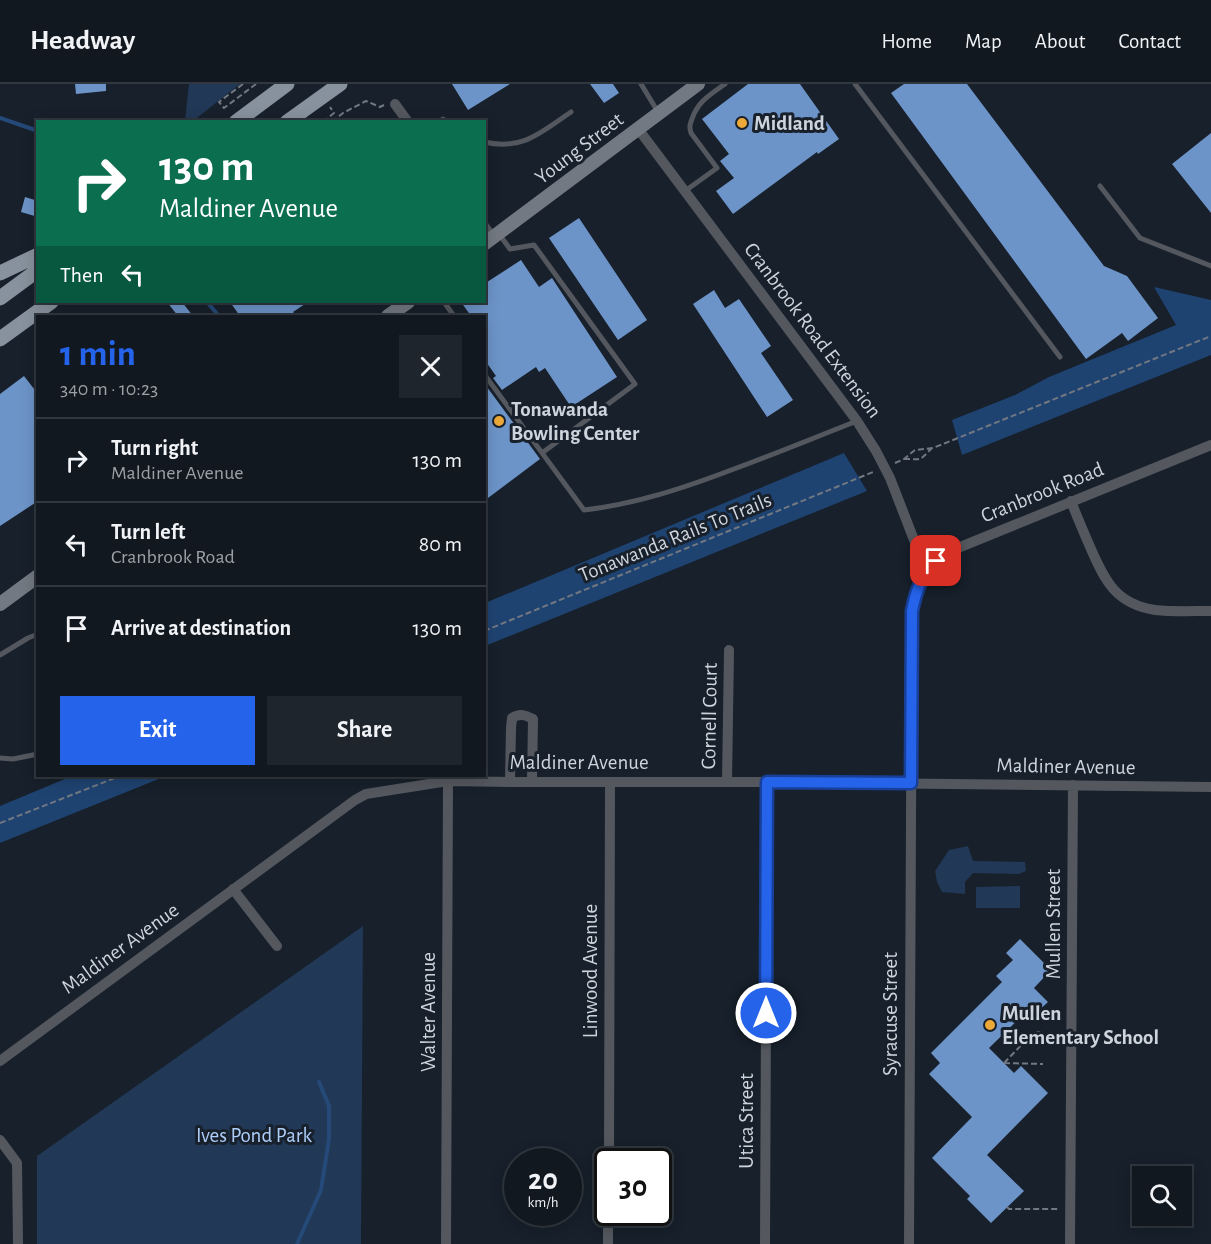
<!DOCTYPE html>
<meta charset="utf-8">
<style>
:root{--surface:#111820;--page:#1e252d;--text:#f1f3f6;--muted:#9ca0a5;--line:#30373e;--accent:#2563eb}
body{margin:0;font-family:"Alegreya Sans",sans-serif;background:var(--page);color:var(--text);height:100vh;display:flex;flex-direction:column;font-size:22px;white-space:nowrap}
*{box-sizing:border-box;margin:0}
p{font-size:20px;color:var(--muted)}
.icon{flex:none;width:33px;height:33px;fill:none;stroke:currentColor;stroke-width:2;stroke-linecap:round;stroke-linejoin:round}
.map{position:relative;flex:1;overflow:hidden}
.panel{position:absolute;left:36px;top:231px;width:450px;height:462px;display:flex;flex-direction:column;background:var(--surface);border-radius:0px;box-shadow:0 3px 15px #0003,0 0 0 2px var(--line)}
.panel>*{flex:none}
.banner{position:absolute;left:36px;top:36px;width:450px;height:183px;border-radius:0px;box-shadow:0 3px 15px #0003,0 0 0 2px var(--line);background:#0b6e4f;color:#fff;overflow:hidden}
.buttons{position:absolute;left:1132px;top:1082px;display:grid;gap:12px}
.buttons a{display:grid;place-items:center;width:60px;height:60px;border-radius:0px;background:var(--surface);box-shadow:0 3px 15px #0003,0 0 0 2px var(--line);font-size:30px}
.speed{position:absolute;left:504px;top:1064px;display:flex;gap:12px;font-size:30px;font-weight:700;text-align:center}
.speed>*{display:grid;place-content:center;width:78px;height:78px;border-radius:50%;background:var(--surface);box-shadow:0 3px 15px #0003,0 0 0 2px var(--line);line-height:1}
.speed small{font-size:15px;font-weight:400}
.speed .limit{border:3px solid #111;border-radius:9px;background:#fff;color:#111}
.pin{position:absolute;display:grid;place-items:center;width:51px;height:51px;color:#fff;margin:-26px;border-radius:12px;box-shadow:0 3px 9px #0006}
.me{position:absolute;width:66px;margin:-33px;rotate:0deg;stroke-linejoin:round;filter:drop-shadow(0 0 4px #0008)}
.turn{display:flex;align-items:center;gap:21px;height:126px;padding:0 24px;font-size:27px}
.turn .icon{width:78px;height:78px;stroke-width:2.5}
.turn b{display:block;font-size:42px;line-height:51px}
.then{display:flex;align-items:center;height:57px;padding:0 24px;background:#0003;gap:12px;font-size:22px}
.round{display:grid;place-items:center;flex:none;width:63px;height:63px;border-radius:0px;background:var(--page)}
.overview{display:flex;align-items:center;justify-content:space-between;height:102px;padding:0 24px}
h1{font-size:36px;font-weight:600;line-height:45px;color:var(--accent)}
.primary-button{display:flex;gap:12px;margin-top:auto;padding:12px 24px}
.primary-button a{flex:1;height:69px;border-radius:0px;background:var(--accent);color:#fff;font-size:24px;font-weight:600;line-height:69px;text-align:center}
.primary-button a+a{background:var(--page);color:var(--text)}
ul{padding:0;list-style:none}
li{display:flex;align-items:center;gap:18px;height:84px;padding:0 24px;border-top:2px solid var(--line)}
li div{flex:1}
li b{display:block;font-size:22px}
li em{font-style:normal}
header{display:flex;align-items:center;gap:36px;box-sizing:border-box;height:84px;padding:0 30px;background:var(--surface);border-bottom:2px solid var(--line)}
header strong{font-size:28px}
nav{display:flex;gap:33px;margin-inline-start:auto;font-size:21px}
.map>svg:first-child{display:block}
.green{fill:#213856}
.forest{fill:#1f4371}
.lines{fill:none;stroke-linecap:round;stroke-linejoin:round}
.stream{stroke:#254978;stroke-width:4}
.building{fill:#6d94c8}
.path{stroke:#717882;stroke-width:2;stroke-dasharray:6 3;stroke-linecap:butt}
.lane{stroke:#54585e;stroke-width:5}
.street{stroke:#54585e;stroke-width:10}
.secondary{stroke:#727982;stroke-width:14}
.primary{stroke:#88929e;stroke-width:15}
.route-casing{stroke:#184099;stroke-width:15}
.route{stroke:#2563eb;stroke-width:10}
.poi-dot{fill:#eca93a;stroke:#17202b;stroke-width:2}
.labels{text-anchor:middle;stroke-width:6;stroke-linejoin:round;paint-order:stroke}
.poi-label{font-size:21px;font-weight:bold;fill:#ced4dc;stroke:#17202b;text-anchor:start}
.street-label{font-size:21px;fill:#ced4dc;stroke:#17202b}
.park-label{font-size:21px;fill:#accef9;stroke:#17202b}
</style>
<header>
<strong>Headway</strong>
<nav><a>Home</a><a>Map</a><a>About</a><a>Contact</a></nav>
</header>
<div class="map">
<svg width="1211" height="1160" viewBox="0 0 1211 1160">
<rect width="100%" height="100%" fill="#17202b"/>
<path class="green" d="M189 0H240L193 37H185Z
M968 762 973 777 1025 778 1026 787 1019 790 973 789 965 798V810L942 808 937 798 935 787 949 766Z
M1020 802V824H976V803Z
M363 842 361 1160H37V1072Z"/>
<path class="forest" d="M1154 203 1211 216V271L962 371 952 336 1015 311 1049 293 1176 241Z
M844 369 867 407 485 562V519Z
M72 692H166L0 759V722Z"/>
<g class="lines">
<path class="stream" d="M0 34 38 47
M207 218 219 232
M297 1160 321 1106 329 1055V1022L319 998"/>
</g>
<path class="building" d="M75 0H106V7L76 10Z
M452 0H510L468 26Z
M590 0H613L619 9 604 19Z
M748 0H800L839 55 818 70 817 68 733 130 716 107 734 94 720 77 729 70 702 35Z
M904 0H967L1104 182 1127 192 1158 234 1128 257 1122 249 1086 275 891 9Z
M1211 49V129L1172 80Z
M25 113 38 117V133L21 128Z
M579 134 647 236 618 256 549 154Z
M521 176 539 203 552 194 617 293 571 323 545 284 539 288 536 283 502 306 493 294 496 292 484 275V232H471L461 218H484V200Z
M714 206 725 224 739 215 771 262 761 269 793 316 767 333 693 220Z
M167 218H182L193 232H178Z
M230 218H308L293 228 297 232H240Z
M24 292 38 310V417L0 442V310Z
M484 299 540 375 484 417Z
M1020 855 1051 886 1034 904 1048 918 1034 931 1029 925 989 964 1014 989 1021 982 1048 1009 987 1071 1024 1107 991 1139 967 1115 970 1112 932 1074 972 1033 929 990 940 979 931 969 1002 898 996 892 1013 876 1006 869Z"/>
<g class="lines">
<path class="path" d="M243 0 219 18 224 24 256 0
M323 38 334 29 330 23
M332 38 343 29 366 17 380 23 384 21
M904 375C923 375 918 378 932 364
M895 379 904 375 915 366 933 364 1211 252
M484 547 873 388
M0 739 120 692
M1004 979 1034 948H1044
M1004 979 1043 980
M1007 1123 1009 1125H1059"/>
<path class="lane" d="M641 0 658 28
M855 0 1060 273
M439 38 443 35 446 38
M484 58C523 67 541 48 571 28
M1100 102 1140 154 1211 182
M685 107 717 84 691 49C689 43 690 40 692 35 698 17 711 10 725 0
M499 150 510 165 534 161 635 300 542 369
M444 218 454 232
M484 290 584 426C636 420 684 404 734 385 775 370 816 353 857 337
M0 571 28 554 38 550
M0 674 13 675 38 670"/>
<path class="street" d="M395 20 408 38
M639 46 857 337 876 367 890 394 926 487
M484 142 493 154
M1071 417C1077 433 1084 449 1091 465 1105 497 1116 520 1155 526 1173 528 1193 527 1211 527
M510 698 511 644 512 634C520 629 525 631 533 635L532 698
M727 698 729 566
M233 805 277 862
M0 977 355 716 366 710 448 697 510 698H767L1211 703
M0 1056 17 1079 18 1160
M609 1077 610 698
M446 1160 448 697
M608 1160V1128
M765 1160 767 698
M909 1160 912 527C917 499 924 485 948 468L1211 361
M1070 1160 1073 701"/>
<path class="secondary" d="M484 160 698 0
M388 232 408 218
M0 520 38 492"/>
<path class="primary" d="M236 38 287 0
M287 38 340 0
M0 189 38 171
M0 214 38 186
M0 255 51 218"/>
</g>
<g class="lines">
<defs>
<path id="route" d="M766 929 767 698 911 699 912 527C916 506 921 493 936 477"/>
</defs>
<use href="#route" class="route-casing"/>
<use href="#route" class="route"/>
</g>
<g class="poi-dot">
<circle cx="742" cy="39" r="6"/>
<circle cx="499" cy="337" r="6"/>
<circle cx="990" cy="941" r="6"/>
</g>
<g class="labels">
<g class="poi-label">
<text x="754" y="46">Midland</text>
<text x="511" y="332">Tonawanda<tspan x="511" dy="24">Bowling Center</tspan></text>
<text x="1002" y="936">Mullen<tspan x="1002" dy="24">Elementary School</tspan></text>
</g>
<g class="street-label">
<text transform="translate(579 64) rotate(-37)" y="7">Young Street</text>
<text transform="translate(813 246) rotate(53)" y="7">Cranbrook Road Extension</text>
<text transform="translate(1042 408) rotate(-22)" y="7">Cranbrook Road</text>
<text transform="translate(675 453) rotate(-22)" y="7">Tonawanda Rails To Trails</text>
<text transform="translate(709 632) rotate(-89)" y="7">Cornell Court</text>
<text x="579" y="685">Maldiner Avenue</text>
<text transform="translate(1066 682) rotate(1)" y="7">Maldiner Avenue</text>
<text transform="translate(1053 840) rotate(-90)" y="7">Mullen Street</text>
<text transform="translate(120 864) rotate(-36)" y="7">Maldiner Avenue</text>
<text transform="translate(590 887) rotate(-90)" y="7">Linwood Avenue</text>
<text transform="translate(428 928) rotate(-90)" y="7">Walter Avenue</text>
<text transform="translate(890 930) rotate(-90)" y="7">Syracuse Street</text>
<text transform="translate(746 1037) rotate(-90)" y="7">Utica Street</text>
</g>
<g class="park-label">
<text x="254" y="1058">Ives Pond Park</text>
</g>
</g>
</svg>
<div class="buttons">
<a><svg class="icon" aria-label="search" viewBox="0 0 24 24"><circle cx="10" cy="10" r="6"/><path d="M15 15l6 6"/></svg></a>
</div>
<div class="speed"><div>20<small>km/h</small></div><div class="limit">30</div></div>
<div class="pin" style="left:936px;top:477px;background:#d93025"><svg class="icon" aria-label="arrive" viewBox="0 0 24 24"><path d="M6 21V4h12l-3 4 3 4H6"/></svg></div>
<svg class="me" style="left:766px;top:929px" viewBox="-20 -20 40 40"><circle r="17" fill="#2563eb" stroke="#fff" stroke-width="3"/><path d="M0-11L8 9 0 5-8 9z" fill="#fff"/></svg>
<div class="banner">
<div class="turn"><svg class="icon" aria-label="right" viewBox="0 0 24 24"><path d="M7 20v-9h11M14 6l5 5-5 5"/></svg><div><b>130 m</b>Maldiner Avenue</div></div>
<div class="then">Then<svg class="icon" aria-label="left" viewBox="0 0 24 24"><path d="M17 20v-9H6M10 6l-5 5 5 5"/></svg></div>
</div>
<section class="panel">
<div class="overview"><div><h1>1 min</h1><p>340 m · 10:23</p></div><a class="round"><svg class="icon" aria-label="close" viewBox="0 0 24 24"><path d="M6 6l12 12M18 6L6 18"/></svg></a></div>
<ul>
<li><svg class="icon" aria-label="right" viewBox="0 0 24 24"><path d="M7 20v-9h11M14 6l5 5-5 5"/></svg><div><b>Turn right</b><p>Maldiner Avenue</p></div><em>130 m</em></li>
<li><svg class="icon" aria-label="left" viewBox="0 0 24 24"><path d="M17 20v-9H6M10 6l-5 5 5 5"/></svg><div><b>Turn left</b><p>Cranbrook Road</p></div><em>80 m</em></li>
<li><svg class="icon" aria-label="arrive" viewBox="0 0 24 24"><path d="M6 21V4h12l-3 4 3 4H6"/></svg><div><b>Arrive at destination</b></div><em>130 m</em></li>
</ul>
<div class="primary-button"><a>Exit</a><a>Share</a></div>
</section>
</div>
